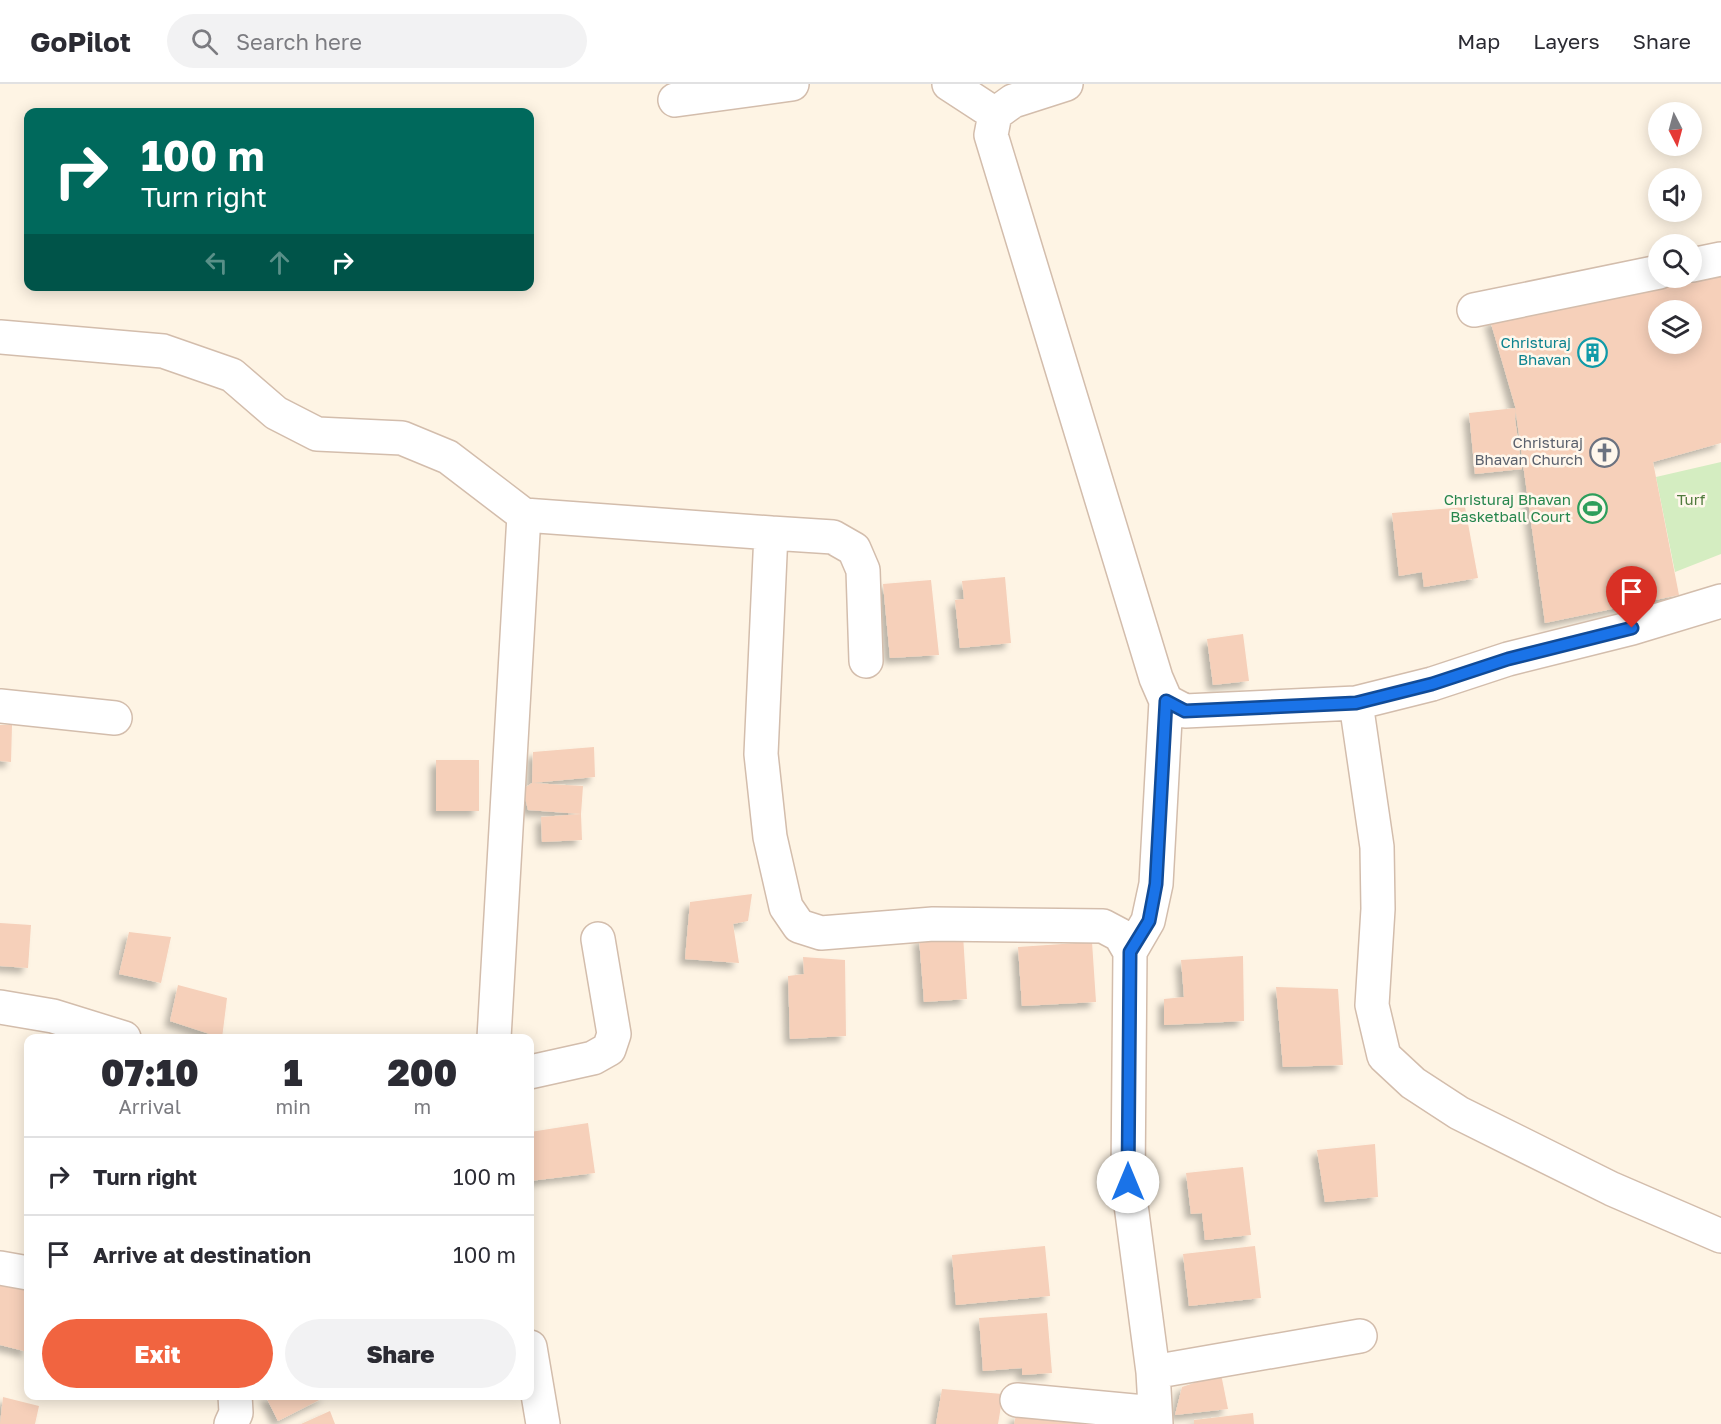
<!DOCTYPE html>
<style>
:root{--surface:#fff;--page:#f2f2f3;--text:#2b2b33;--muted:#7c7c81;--line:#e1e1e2;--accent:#f16440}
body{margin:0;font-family:"Golos Text",sans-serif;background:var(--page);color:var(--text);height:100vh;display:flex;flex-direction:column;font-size:22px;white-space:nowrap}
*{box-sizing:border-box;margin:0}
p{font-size:20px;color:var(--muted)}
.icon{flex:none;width:33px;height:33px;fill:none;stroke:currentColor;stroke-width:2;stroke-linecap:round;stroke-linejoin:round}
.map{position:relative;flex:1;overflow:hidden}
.side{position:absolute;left:24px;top:950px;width:510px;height:366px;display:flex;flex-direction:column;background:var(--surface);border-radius:12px;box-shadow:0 3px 15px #0003}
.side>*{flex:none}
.hud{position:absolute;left:24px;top:24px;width:510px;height:183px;border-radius:12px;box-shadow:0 3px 15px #0003;background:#00695c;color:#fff;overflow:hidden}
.needle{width:39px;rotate:174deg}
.buttons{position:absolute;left:1648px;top:18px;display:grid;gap:12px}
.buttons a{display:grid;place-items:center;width:54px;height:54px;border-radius:50%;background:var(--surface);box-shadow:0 3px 15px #0003;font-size:30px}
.pin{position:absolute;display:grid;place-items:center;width:51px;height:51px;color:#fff;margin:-62px -26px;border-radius:50% 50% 50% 0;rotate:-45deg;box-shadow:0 0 6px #0007}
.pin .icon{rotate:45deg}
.me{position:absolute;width:66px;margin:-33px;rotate:0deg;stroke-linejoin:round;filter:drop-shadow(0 0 4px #0008)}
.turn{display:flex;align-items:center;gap:21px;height:126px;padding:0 18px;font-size:27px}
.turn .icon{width:78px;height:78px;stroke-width:2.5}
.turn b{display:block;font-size:42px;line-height:51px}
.lanes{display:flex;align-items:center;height:57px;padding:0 18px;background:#0003;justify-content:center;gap:30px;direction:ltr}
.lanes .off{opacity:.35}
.eta{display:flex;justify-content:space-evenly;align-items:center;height:102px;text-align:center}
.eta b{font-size:36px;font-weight:800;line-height:42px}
.action{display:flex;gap:12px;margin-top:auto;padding:12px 18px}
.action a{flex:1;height:69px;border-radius:36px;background:var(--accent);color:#fff;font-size:24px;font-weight:800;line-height:69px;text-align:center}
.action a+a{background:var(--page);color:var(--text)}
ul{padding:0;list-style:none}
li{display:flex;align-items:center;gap:18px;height:78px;padding:0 18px;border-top:2px solid var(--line)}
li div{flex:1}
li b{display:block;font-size:22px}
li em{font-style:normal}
header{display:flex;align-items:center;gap:36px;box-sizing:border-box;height:84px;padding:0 30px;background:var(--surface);border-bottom:2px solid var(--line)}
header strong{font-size:28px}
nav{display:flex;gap:33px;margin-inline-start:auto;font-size:21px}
.search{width:420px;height:54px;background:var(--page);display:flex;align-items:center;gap:15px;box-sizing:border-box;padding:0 21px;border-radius:33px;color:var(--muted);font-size:22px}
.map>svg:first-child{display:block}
.green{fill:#d4edc1}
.building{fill:#f6d0ba;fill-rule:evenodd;filter:url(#shadow)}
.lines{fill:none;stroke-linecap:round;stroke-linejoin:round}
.minor-casing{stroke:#d3bdac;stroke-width:36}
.minor{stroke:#fff;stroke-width:33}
.route-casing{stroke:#114b97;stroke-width:15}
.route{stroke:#1a73e8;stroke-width:10}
.labels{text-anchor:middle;stroke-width:5;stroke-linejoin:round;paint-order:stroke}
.culture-label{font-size:15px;fill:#0d838f;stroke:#fff7ec;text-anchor:end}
.worship-label{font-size:15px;fill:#5b616d;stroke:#fff7ec;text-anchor:end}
.leisure-label{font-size:15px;fill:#27864d;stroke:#fff7ec;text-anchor:end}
.park-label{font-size:15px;fill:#4f7a3c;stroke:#fff7ec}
</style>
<header>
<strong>GoPilot</strong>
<div class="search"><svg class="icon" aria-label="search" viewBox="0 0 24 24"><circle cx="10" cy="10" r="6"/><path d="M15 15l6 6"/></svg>Search here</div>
<nav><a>Map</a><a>Layers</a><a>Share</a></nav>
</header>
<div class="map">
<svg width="1721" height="1340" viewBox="0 0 1721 1340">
<defs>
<filter id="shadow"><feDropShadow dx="-5.5" dy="5.5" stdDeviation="3" flood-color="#0004"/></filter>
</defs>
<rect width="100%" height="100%" fill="#fef4e4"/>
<path class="green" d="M1721 378V470L1675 488 1656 393Z"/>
<path class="building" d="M1721 191V359L1653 378 1679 511 1545 539 1515 322 1490 236ZM1659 226H1692V260H1659Z
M1516 324 1515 335 1522 385 1475 390 1469 329Z
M1465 423 1478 494 1424 503 1422 488 1399 492 1392 429Z
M1005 493 1011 559 960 564 955 516 964 515 962 497Z
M931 496 939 571 890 574 883 500Z
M1243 550 1249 597 1213 601 1207 555Z
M0 641H12L11 678 0 677Z
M594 663 595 693 532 699 583 702 581 730 582 756 542 758 541 733 581 730 528 726 523 705 532 699 533 668Z
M436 676H479V727H436Z
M752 810 748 837 733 840 739 879 685 875 690 818Z
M0 839 31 841 28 884 0 882Z
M129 848 171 853 161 899 119 890Z
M963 851 967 915 924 918 919 854Z
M1092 858 1096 918 1022 922 1018 863Z
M1243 872 1244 937 1164 941V915L1184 913 1181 876Z
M803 873 845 876 846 952 790 955 788 892 804 890Z
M178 901 227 914 222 954 170 937Z
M1276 903 1338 905 1343 981 1283 983Z
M588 1039 595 1089 530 1097V1048Z
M1375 1060 1378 1113 1325 1118 1317 1066Z
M1243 1083 1251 1151 1205 1156 1202 1129 1191 1130 1186 1089Z
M1045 1162 1050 1212 956 1221 952 1171Z
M1255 1162 1261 1214 1189 1222 1183 1170Z
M0 1197 28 1204V1268L0 1261Z
M1047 1229 1052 1289 1022 1291V1284L983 1287 979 1234Z
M1221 1290 1228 1325 1175 1331 1182 1303Z
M942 1305 1003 1310 998 1340H936Z
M265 1311H329L278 1337Z
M3 1313 39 1322 35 1340H0Z
M330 1327 335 1340H301Z
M1253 1329 1254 1340H1194V1336Z
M1016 1331 1085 1335 1084 1340H1014Z"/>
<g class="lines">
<defs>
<path id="minor" d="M949 0 995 30
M1066 0 1013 17 995 30 991 51 1156 594 1166 617 1185 627 1356 619
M675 16 792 0
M1692 181 1721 175
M1474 226 1659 188
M0 253 163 267 232 291 276 329 317 350 402 354 448 373 524 431 771 449 761 670 770 753 786 823 799 842 821 849 933 840 1103 842 1120 851 1130 868 1128 1098 1153 1288 1156 1340
M771 449 833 453 854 465 863 486 866 577
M1721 517 1632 544 1508 575 1432 600 1356 619 1377 763 1378 825 1372 921 1384 972 1413 999 1459 1029 1612 1105 1721 1152
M0 622 115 634
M1130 868 1148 837 1156 800 1166 617
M0 923 53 932 124 954
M494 954 524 431
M530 988 593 974 609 965 614 950 598 855
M0 1184 28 1189
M530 1263 543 1340
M1153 1288 1360 1252
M1017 1316 1155 1329
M231 1340 236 1329 235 1311"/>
</defs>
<use href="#minor" class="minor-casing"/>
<use href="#minor" class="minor"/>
</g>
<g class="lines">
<defs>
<path id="route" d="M1128 1098 1130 868 1149 837 1156 800 1166 617 1185 627 1356 619 1432 600 1508 575 1632 544"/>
</defs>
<use href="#route" class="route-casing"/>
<use href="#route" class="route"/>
</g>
<defs>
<symbol id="building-ring" viewBox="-11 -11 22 22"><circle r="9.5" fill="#fff7ec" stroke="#0f9aa8" stroke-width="1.5"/><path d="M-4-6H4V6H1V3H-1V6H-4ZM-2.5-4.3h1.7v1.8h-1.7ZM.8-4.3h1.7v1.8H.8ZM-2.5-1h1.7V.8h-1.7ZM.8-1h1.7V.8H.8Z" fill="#0f9aa8"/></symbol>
<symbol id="church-ring" viewBox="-11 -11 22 22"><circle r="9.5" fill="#fff7ec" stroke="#6b7280" stroke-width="1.5"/><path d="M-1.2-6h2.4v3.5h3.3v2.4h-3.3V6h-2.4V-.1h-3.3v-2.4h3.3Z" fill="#6b7280"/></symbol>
<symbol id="stadium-ring" viewBox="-11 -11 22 22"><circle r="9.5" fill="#fff7ec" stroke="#2e9e5b" stroke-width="1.5"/><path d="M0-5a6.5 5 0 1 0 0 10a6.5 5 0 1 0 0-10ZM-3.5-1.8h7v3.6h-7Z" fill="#2e9e5b"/></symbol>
</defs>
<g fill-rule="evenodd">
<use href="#building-ring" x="1576" y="252" width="33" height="33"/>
<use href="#church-ring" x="1588" y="352" width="33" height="33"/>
<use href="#stadium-ring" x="1576" y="408" width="33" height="33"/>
</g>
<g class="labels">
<g class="culture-label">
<text x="1571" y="264">Christuraj<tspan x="1571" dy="17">Bhavan</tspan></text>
</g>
<g class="worship-label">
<text x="1583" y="364">Christuraj<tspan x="1583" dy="17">Bhavan Church</tspan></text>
</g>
<g class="leisure-label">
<text x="1571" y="421">Christuraj Bhavan<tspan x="1571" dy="17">Basketball Court</tspan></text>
</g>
<g class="park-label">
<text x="1691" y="421">Turf</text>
</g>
</g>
</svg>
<div class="buttons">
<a><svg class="needle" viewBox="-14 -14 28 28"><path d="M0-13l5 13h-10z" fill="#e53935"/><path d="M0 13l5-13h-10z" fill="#7c7c81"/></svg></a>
<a><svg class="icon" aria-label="sound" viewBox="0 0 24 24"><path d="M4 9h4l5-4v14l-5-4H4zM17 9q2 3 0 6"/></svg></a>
<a><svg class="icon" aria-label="search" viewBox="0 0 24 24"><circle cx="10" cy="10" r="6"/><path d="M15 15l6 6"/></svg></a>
<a><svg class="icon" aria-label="layers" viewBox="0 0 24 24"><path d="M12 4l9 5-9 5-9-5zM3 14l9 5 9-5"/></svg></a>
</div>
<div class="pin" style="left:1632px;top:544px;background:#d93025"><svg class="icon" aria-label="arrive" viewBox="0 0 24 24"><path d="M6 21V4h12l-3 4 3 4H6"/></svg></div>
<svg class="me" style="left:1128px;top:1098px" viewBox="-20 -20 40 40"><circle r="19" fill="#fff"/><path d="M0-13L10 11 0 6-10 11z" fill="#1a73e8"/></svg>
<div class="hud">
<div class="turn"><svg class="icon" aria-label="right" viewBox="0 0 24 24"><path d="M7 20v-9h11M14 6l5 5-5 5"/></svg><div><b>100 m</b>Turn right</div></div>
<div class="lanes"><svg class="icon off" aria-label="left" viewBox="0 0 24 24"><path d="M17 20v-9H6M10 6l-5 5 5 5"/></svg><svg class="icon off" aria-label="ahead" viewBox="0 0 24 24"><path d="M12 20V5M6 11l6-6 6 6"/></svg><svg class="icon" aria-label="right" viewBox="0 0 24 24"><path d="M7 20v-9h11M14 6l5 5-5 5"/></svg></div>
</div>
<section class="side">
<div class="eta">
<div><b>07:10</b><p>Arrival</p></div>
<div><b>1</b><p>min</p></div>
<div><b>200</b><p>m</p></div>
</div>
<ul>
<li><svg class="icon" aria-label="right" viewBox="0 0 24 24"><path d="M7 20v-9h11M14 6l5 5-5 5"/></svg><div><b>Turn right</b></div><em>100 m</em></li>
<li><svg class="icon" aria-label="arrive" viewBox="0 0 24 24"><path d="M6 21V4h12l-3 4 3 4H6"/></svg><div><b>Arrive at destination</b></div><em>100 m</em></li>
</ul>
<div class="action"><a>Exit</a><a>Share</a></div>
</section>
</div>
